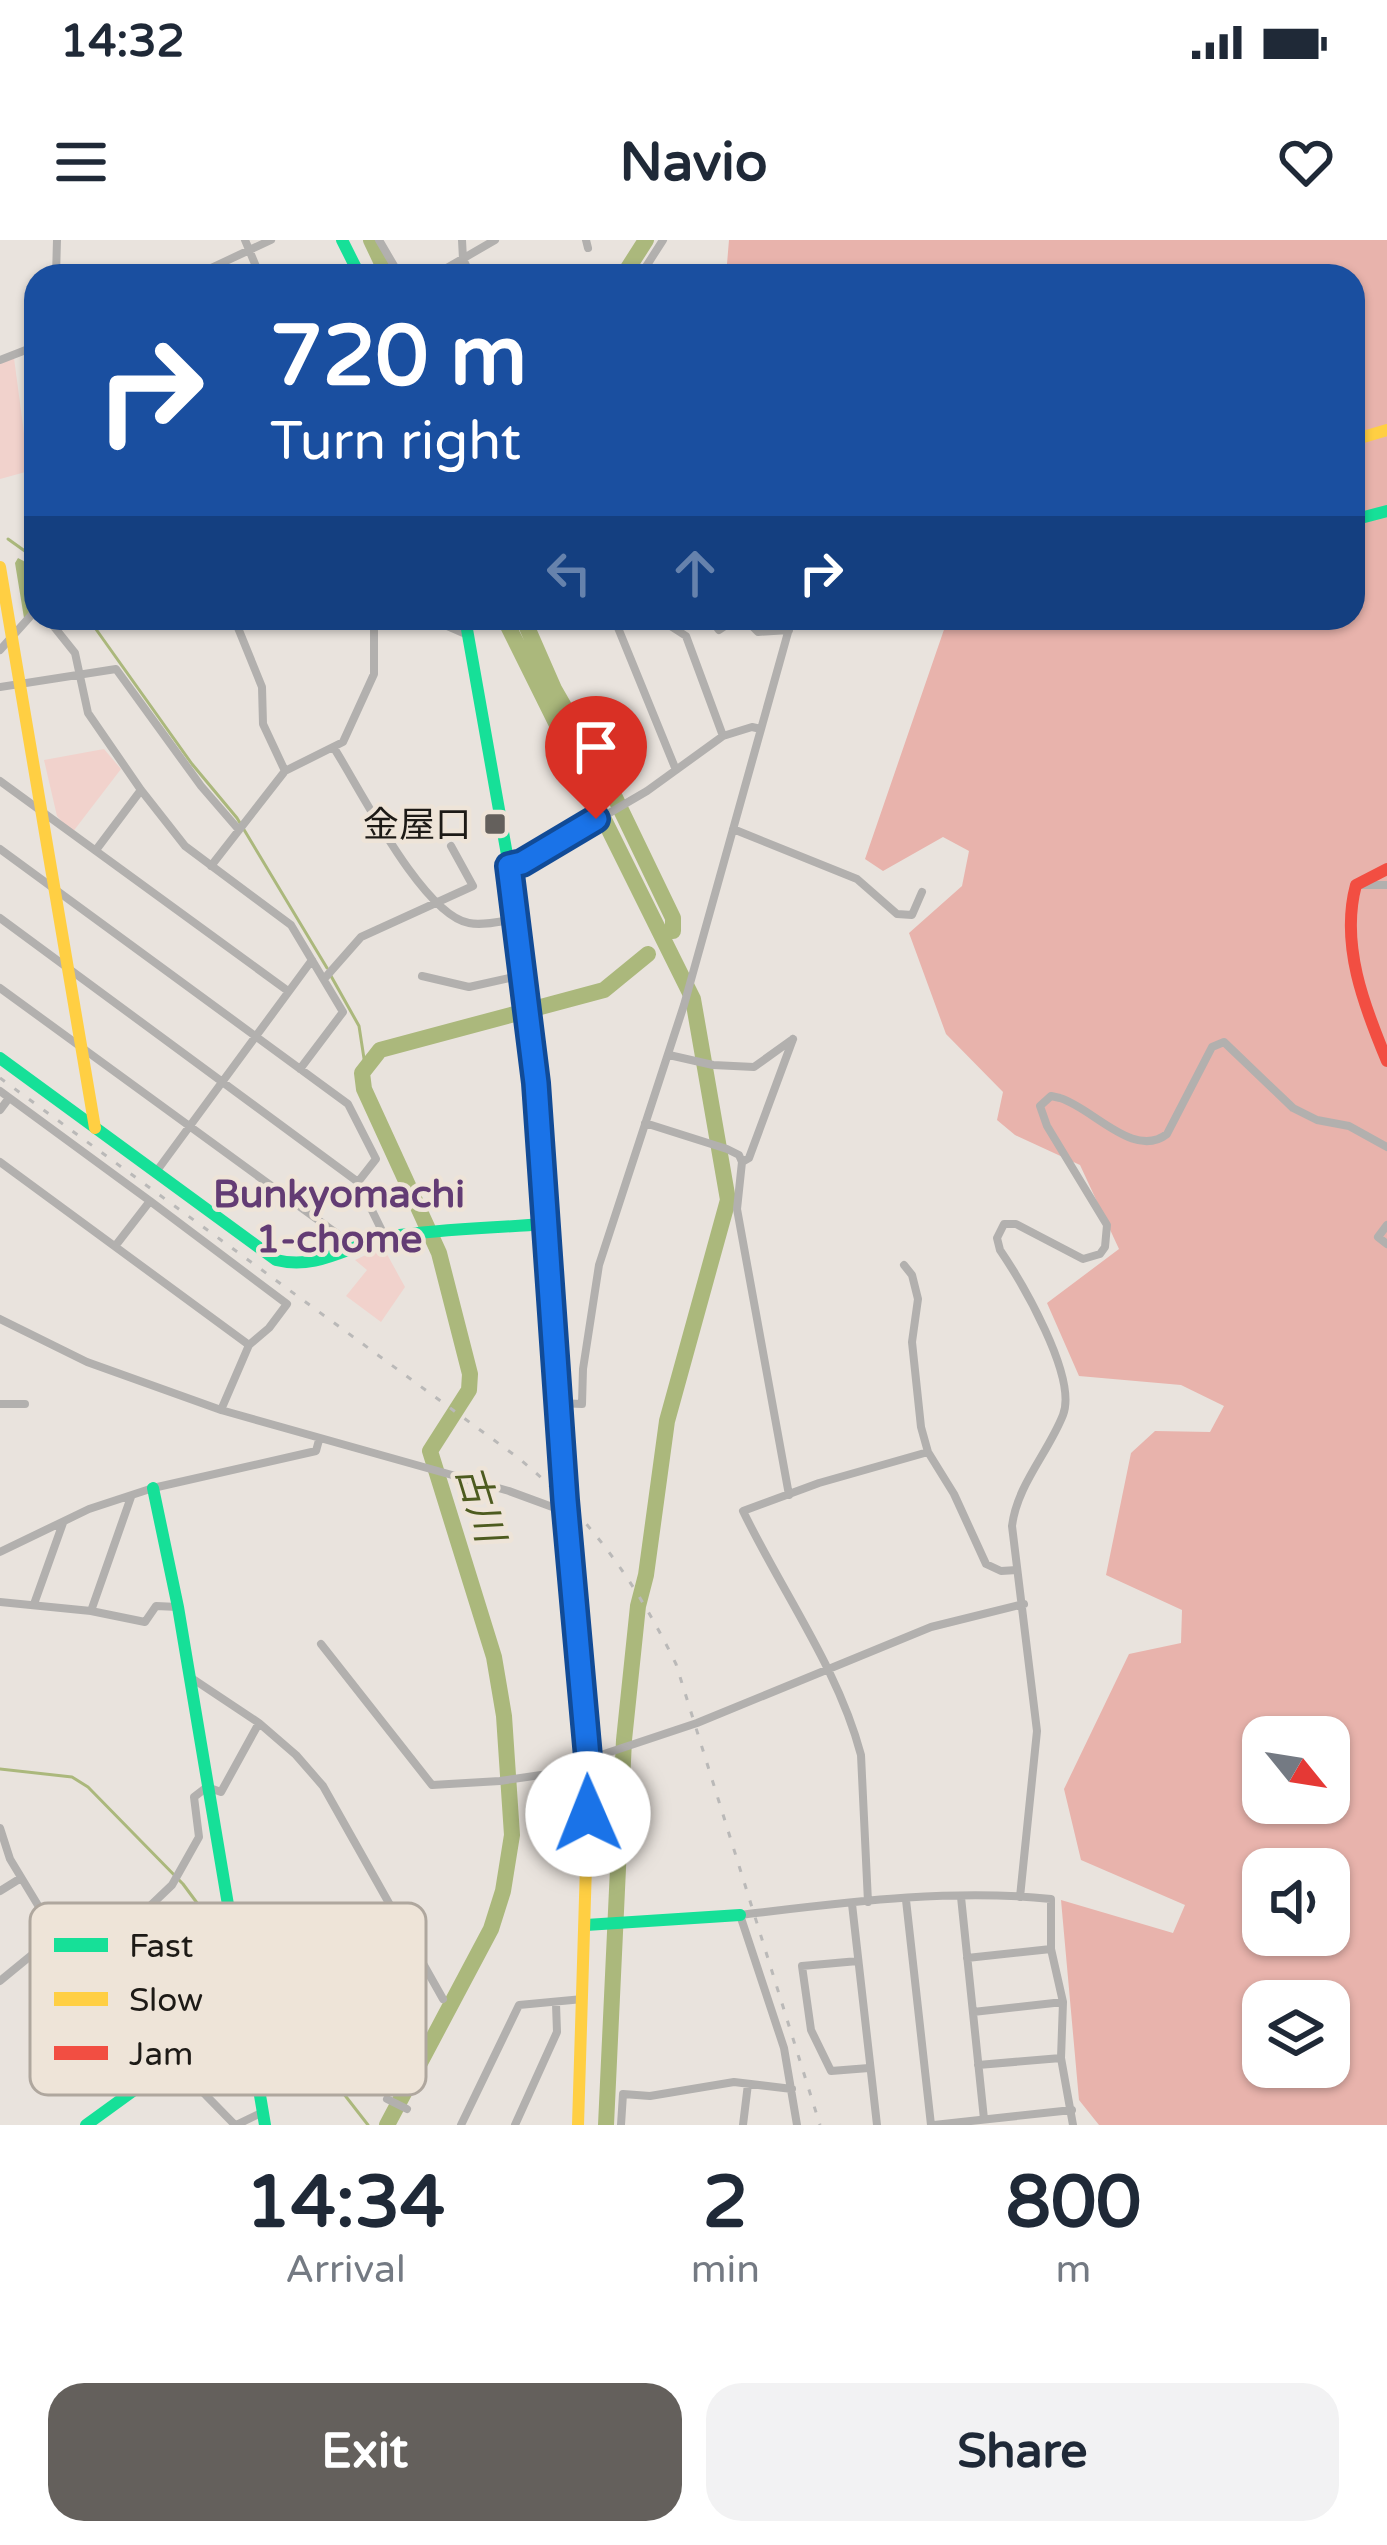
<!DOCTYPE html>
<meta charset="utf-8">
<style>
:root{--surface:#fff;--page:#f2f2f3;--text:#1f2937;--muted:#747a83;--accent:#64605c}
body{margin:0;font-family:"Varela Round","Noto Sans JP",sans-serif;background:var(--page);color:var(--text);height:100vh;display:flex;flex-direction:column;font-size:45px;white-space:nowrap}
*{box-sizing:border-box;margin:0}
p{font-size:39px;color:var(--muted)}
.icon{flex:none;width:66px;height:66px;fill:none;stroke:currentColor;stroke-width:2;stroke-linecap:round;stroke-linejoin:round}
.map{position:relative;height:1885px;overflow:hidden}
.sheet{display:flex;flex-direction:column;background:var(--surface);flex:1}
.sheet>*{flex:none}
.top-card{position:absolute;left:24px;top:24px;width:1341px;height:366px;border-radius:36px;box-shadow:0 3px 9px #0004;background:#1a4fa0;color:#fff;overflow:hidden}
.needle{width:78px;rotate:120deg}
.tools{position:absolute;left:1242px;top:1476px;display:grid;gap:24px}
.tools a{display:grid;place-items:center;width:108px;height:108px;border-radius:24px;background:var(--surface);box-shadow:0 3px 9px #0004;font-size:60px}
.pin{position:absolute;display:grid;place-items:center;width:102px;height:102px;color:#fff;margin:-123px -51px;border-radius:50% 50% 50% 0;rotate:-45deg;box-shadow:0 0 12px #0007}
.pin .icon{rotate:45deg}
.me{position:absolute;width:132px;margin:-66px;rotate:359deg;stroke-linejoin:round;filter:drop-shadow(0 0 9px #0008)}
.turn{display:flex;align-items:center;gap:42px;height:252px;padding:0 48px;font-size:54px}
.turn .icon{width:156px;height:156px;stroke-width:2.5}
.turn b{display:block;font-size:84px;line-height:102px}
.lanes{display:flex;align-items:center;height:114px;padding:0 48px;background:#0003;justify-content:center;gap:60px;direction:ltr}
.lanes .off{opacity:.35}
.eta{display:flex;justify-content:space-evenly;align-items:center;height:204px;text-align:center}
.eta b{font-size:72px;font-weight:800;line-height:84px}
.button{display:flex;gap:24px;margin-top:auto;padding:24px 48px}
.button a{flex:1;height:138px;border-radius:36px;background:var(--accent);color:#fff;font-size:48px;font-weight:800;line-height:138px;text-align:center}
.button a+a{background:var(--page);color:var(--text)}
.status{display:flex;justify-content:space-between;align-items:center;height:84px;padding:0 60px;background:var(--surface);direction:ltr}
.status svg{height:33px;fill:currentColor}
header{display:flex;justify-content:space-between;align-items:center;height:156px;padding:0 48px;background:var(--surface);font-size:54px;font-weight:800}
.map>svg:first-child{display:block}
.green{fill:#f1d2cc}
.forest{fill:#e8b3ac;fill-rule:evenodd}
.water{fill:#abb87c}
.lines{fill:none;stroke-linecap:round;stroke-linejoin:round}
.stream{stroke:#abb87c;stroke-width:3}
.river{stroke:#abb87c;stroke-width:16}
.street{stroke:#b2b0ae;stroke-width:8}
.fast{stroke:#16e098;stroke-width:12}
.slow{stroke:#ffcf43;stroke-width:12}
.jam{stroke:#f24e42;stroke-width:12}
.rail{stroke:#bab9b8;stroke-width:3;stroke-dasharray:6 12;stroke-linecap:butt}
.route-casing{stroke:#114b97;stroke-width:30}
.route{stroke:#1a73e8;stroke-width:21}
.poi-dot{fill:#64605c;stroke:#eee4d8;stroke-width:4.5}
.labels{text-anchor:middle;stroke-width:9;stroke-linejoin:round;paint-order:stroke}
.poi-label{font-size:36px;fill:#1d1a16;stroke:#eee4d8;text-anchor:end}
.neighbourhood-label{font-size:39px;font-weight:bold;fill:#633c74;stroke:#eee4d8}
.water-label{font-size:39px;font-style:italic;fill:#4d5b1f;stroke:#eee4d8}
.key{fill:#eee4d8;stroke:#afa79e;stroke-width:3}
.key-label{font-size:33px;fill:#1d1a16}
</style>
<div class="status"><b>14:32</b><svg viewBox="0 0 49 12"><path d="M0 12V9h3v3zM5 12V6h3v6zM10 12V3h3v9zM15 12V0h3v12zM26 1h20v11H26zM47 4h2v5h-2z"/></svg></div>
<header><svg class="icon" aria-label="menu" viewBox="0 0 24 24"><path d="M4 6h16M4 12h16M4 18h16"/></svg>Navio<svg class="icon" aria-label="heart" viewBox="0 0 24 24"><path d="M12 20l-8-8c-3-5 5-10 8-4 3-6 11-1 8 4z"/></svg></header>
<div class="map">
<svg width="1387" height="1885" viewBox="0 0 1387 1885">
<rect width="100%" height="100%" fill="#e9e3dd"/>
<path class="green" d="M14 118 29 231 0 239V124Z
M104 509 121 529 72 593 57 576 44 520Z
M383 1007 405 1047 381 1082 346 1056 367 1030 355 1020Z"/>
<path class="forest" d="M729 0H1387V1885H1099L1079 1860 1061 1660 1173 1693 1185 1665 1081 1620 1064 1549 1129 1414 1181 1403 1182 1370 1106 1335 1131 1213 1155 1191 1210 1192 1224 1166 1181 1145 1079 1136 1047 1063 1119 1009 1080 925 1015 895 997 880 1003 852 946 794 909 693 962 646 969 611 943 597 883 631 865 619 948 378H1353V36H726ZM1263 1497H1329V1563H1263ZM1263 1629H1329V1695H1263ZM1263 1761H1329V1827H1263Z"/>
<path class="water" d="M18 318 31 325 36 322V365L24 378 15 323Z"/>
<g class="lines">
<path class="stream" d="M8 299 36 319
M88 378 192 524 237 578 327 728
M331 736 359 786 365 825
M0 1529 72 1537 88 1547 183 1644 229 1706
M242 1723 368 1885"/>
<path class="river" d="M371 0 388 36
M623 36 646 0
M504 378 693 759 728 960 667 1181 646 1335 638 1366 624 1500 606 1885
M523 378 554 449 608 543 673 678V691
M387 1885 491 1689 503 1651 512 1595 504 1476 494 1417 430 1211 469 1150 470 1134 439 1013 364 849 362 833 380 810 604 750 648 714"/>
<path class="street" d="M245 0 260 36
M379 0 400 36
M462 0 463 19 471 36
M586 0 588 8
M587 32 588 36
M56 36 57 0
M194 36 271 0
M433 36 495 0
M640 36 663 0
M0 120 36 106
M47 378 75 413 88 473 141 550 185 606 291 685 343 772 300 829
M234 378 262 447 263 484 285 531
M429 378 468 395
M614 378 676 530
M658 378 686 396 723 496
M710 378 719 390 737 378
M744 378 758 392 789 390
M0 410 36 370
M0 447 116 429 201 546 239 590
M334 508C360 549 423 675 469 683 483 686 502 681 516 679
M0 541 288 751
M733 589 857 639 897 674 912 675 922 652
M0 609 348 864 376 919 358 942
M96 610 141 550
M211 626 285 531 343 502 374 434V378
M509 626 522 624 647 551 723 496 752 487 761 489
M1363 645H1387
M0 678 358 942 386 999
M422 736 469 747 523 735
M324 739 361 697 473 646 451 606
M0 748 336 993 350 1008
M669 815 713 825 754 827 793 799
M0 851 150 961
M0 870 9 858
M645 883 727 909 739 915 742 922
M0 922 249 1105
M156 932 312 720
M1387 985 1378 997 1387 1004
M116 1005 150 961 287 1064 269 1088 249 1105 221 1170
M904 1025 912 1035 918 1059 912 1102 921 1187 928 1212 954 1254 986 1324 1001 1331 1017 1330
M0 1079 87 1122 221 1170 509 1251 566 1272
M558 1163 582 1164 583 1129 599 1025 684 765 792 378
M0 1164H25
M789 1255 737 969 742 922 749 918 793 799
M0 1312 89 1269 153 1248 316 1211 319 1200
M0 1362 91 1371 145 1382 156 1366 178 1367
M34 1364 63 1283
M91 1371 131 1257
M321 1404 432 1545 500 1541 589 1528
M190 1437 259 1483 296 1515 323 1546 443 1759
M589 1519 697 1483 931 1387 1024 1364
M0 1588 10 1619 56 1695 104 1761 146 1794 235 1885
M0 1651 21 1638
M961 1657 984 1879
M1020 1657 1037 1491 1012 1286C1017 1245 1048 1213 1063 1175 1078 1137 1021 1041 1000 1010L997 998 1004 984H1016L1083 1019 1100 1014 1105 1007 1107 985 1047 886 1040 866 1051 856 1060 858C1093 868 1134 920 1167 894L1212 807 1224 802 1293 868 1317 880 1349 886 1387 907
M906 1660 931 1885
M868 1662 861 1515C838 1428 782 1352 743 1271L819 1243 928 1212
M852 1664 877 1885
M967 1718 1051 1709
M858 1721 802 1726 811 1790 831 1831 869 1828
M87 1736 128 1707 126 1689 172 1645 199 1597 194 1557 207 1547 221 1552 259 1483
M0 1741 56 1695
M973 1772 1063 1762
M978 1825 1061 1818
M387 1859 407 1869
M236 1885 263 1872
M461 1885 519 1765 583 1759
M515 1885 557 1792 556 1764
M621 1885 623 1854 650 1856 734 1842 792 1849
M743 1885 748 1844
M797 1885 784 1808 740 1675C841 1663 950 1648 1051 1659V1709L1063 1762 1061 1818 1073 1885
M934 1885 1072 1870"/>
<path class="fast" d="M342 0 360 36
M1353 280 1387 271
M465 378 509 626 536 843 548 1010
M0 818 276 1020C320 1031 351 1003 393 996 443 989 494 988 544 984
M153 1248 178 1367 265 1885
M586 1685 740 1675
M86 1885 173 1822"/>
<path class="slow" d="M1353 200 1387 190
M0 327 95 888
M548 1010 589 1528 578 1885"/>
<path class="jam" d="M1387 629 1356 645C1340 704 1364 766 1387 821"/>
<path class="rail" d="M0 838 517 1217C588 1274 636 1342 676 1424L820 1885"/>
</g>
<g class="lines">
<defs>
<path id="route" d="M588 1574 589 1528 565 1260 536 843 509 626 522 623 596 579"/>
</defs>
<use href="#route" class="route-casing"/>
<use href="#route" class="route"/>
</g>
<rect class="poi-dot" x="483" y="572" width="24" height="24" rx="6"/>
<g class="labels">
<g class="poi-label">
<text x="471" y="597">金屋口</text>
</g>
<g class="neighbourhood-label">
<text x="339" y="967">Bunkyomachi<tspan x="339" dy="45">1-chome</tspan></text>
</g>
<g class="water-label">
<text transform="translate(481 1263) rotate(73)" y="14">古川</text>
</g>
</g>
<rect x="30" y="1663" width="396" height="192" rx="18" class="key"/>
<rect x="54" y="1698" width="54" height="14" fill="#16e098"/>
<rect x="54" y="1752" width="54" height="14" fill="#ffcf43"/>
<rect x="54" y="1806" width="54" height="14" fill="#f24e42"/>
<g class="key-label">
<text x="129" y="1717">Fast</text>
<text x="129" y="1771">Slow</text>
<text x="129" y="1825">Jam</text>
</g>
</svg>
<div class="tools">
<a><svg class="needle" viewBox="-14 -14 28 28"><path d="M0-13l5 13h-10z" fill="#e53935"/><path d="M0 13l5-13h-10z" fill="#747a83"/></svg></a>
<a><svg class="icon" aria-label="sound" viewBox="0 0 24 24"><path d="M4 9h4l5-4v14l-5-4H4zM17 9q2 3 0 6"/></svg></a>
<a><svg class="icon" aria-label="layers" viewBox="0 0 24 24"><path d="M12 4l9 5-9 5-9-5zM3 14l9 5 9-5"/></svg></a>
</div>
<div class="pin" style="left:596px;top:579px;background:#d93025"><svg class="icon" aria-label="arrive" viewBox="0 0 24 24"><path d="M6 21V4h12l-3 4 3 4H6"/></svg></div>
<svg class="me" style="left:588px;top:1574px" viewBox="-20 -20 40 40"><circle r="19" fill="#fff"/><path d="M0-13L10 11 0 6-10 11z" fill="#1a73e8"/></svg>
<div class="top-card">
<div class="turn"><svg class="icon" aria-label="right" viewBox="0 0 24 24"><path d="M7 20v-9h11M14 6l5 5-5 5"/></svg><div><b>720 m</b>Turn right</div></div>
<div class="lanes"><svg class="icon off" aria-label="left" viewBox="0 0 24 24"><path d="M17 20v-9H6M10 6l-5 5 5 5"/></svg><svg class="icon off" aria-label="ahead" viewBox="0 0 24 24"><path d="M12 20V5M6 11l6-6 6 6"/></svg><svg class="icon" aria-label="right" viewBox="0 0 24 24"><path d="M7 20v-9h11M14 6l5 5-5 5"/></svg></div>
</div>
</div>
<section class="sheet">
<div class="eta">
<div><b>14:34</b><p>Arrival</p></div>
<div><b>2</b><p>min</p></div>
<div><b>800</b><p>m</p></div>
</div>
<div class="button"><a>Exit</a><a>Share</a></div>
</section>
